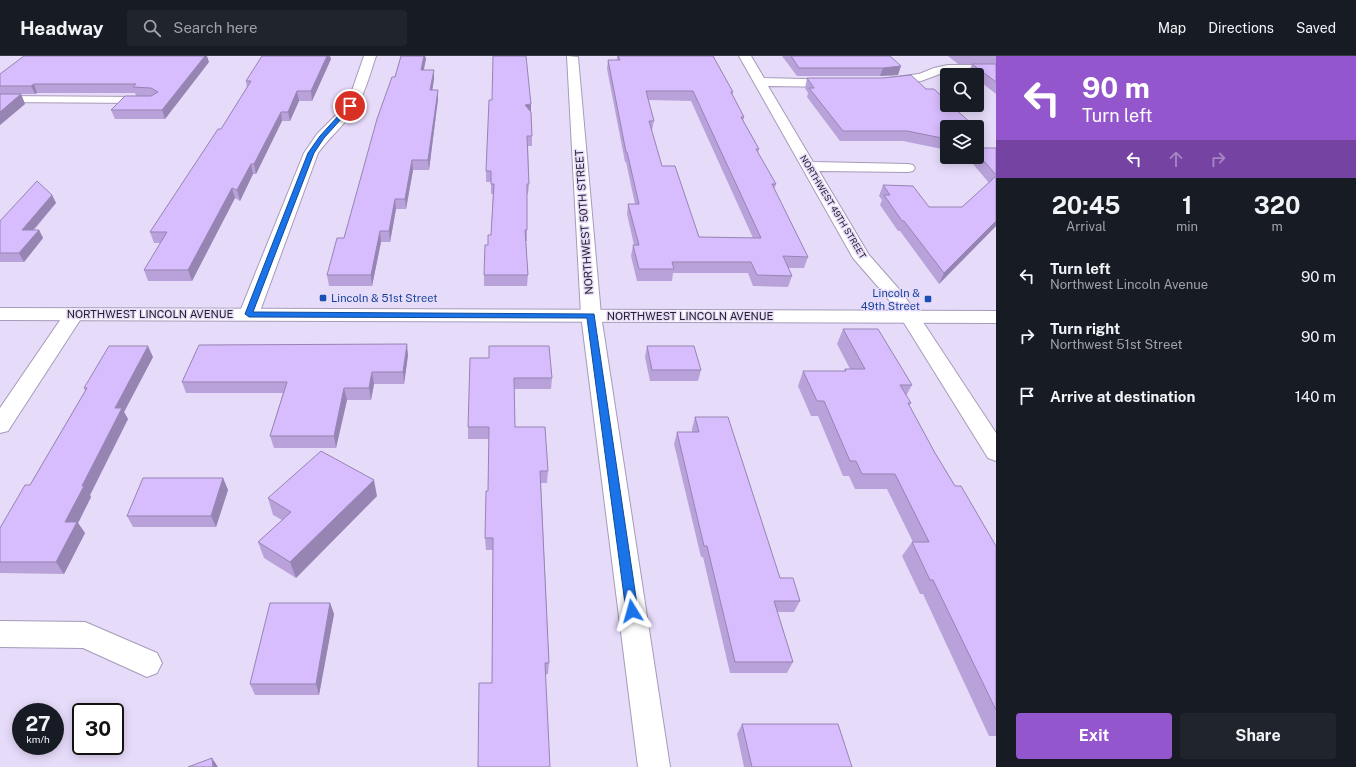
<!DOCTYPE html>
<style>
:root{--surface:#171b24;--page:#20242c;--text:#f1f3f6;--muted:#9ea1a6;--line:#363941;--accent:#9356cc}
body{margin:0;font-family:"Public Sans",sans-serif;background:var(--page);color:var(--text);height:100vh;display:flex;flex-direction:column;font-size:15px;white-space:nowrap}
*{box-sizing:border-box;margin:0}
p{font-size:13px;color:var(--muted)}
.icon{flex:none;width:22px;height:22px;fill:none;stroke:currentColor;stroke-width:2;stroke-linecap:round;stroke-linejoin:round}
.map{position:relative;flex:1;overflow:hidden}
.details{display:flex;flex-direction:column;background:var(--surface);width:360px}
.details>*{flex:none}
.banner{background:#9356cc;color:#fff;overflow:hidden}
.controls{position:absolute;left:940px;top:12px;display:grid;gap:8px}
.controls a{display:grid;place-items:center;width:44px;height:44px;border-radius:4px;background:var(--surface);box-shadow:0 2px 10px #0003;font-size:20px}
.speed{position:absolute;left:12px;top:647px;display:flex;gap:8px;font-size:20px;font-weight:700;text-align:center}
.speed>*{display:grid;place-content:center;width:52px;height:52px;border-radius:50%;background:var(--surface);box-shadow:0 2px 10px #0003;line-height:1}
.speed small{font-size:10px;font-weight:400}
.speed .limit{border:2px solid #111;border-radius:6px;background:#fff;color:#111}
.pin{position:absolute;display:grid;place-items:center;width:34px;height:34px;color:#fff;margin:-17px;border:2px solid #fff;border-radius:50%;box-shadow:0 1px 4px #0007}
.me{position:absolute;width:44px;margin:-22px;rotate:352deg;stroke-linejoin:round;filter:drop-shadow(0 0 3px #0008)}
.turn{display:flex;align-items:center;gap:14px;height:84px;padding:0 20px;font-size:18px}
.turn .icon{width:52px;height:52px;stroke-width:2.5}
.turn b{display:block;font-size:28px;line-height:34px}
.lanes{display:flex;align-items:center;height:38px;padding:0 20px;background:#0003;justify-content:center;gap:20px;direction:ltr}
.lanes .off{opacity:.35}
.eta{display:flex;justify-content:space-evenly;align-items:center;height:68px;text-align:center}
.eta b{font-size:24px;font-weight:700;line-height:28px}
.cta{display:flex;gap:8px;margin-top:auto;padding:8px 20px}
.cta a{flex:1;height:46px;border-radius:4px;background:var(--accent);color:#fff;font-size:16px;font-weight:700;line-height:46px;text-align:center}
.cta a+a{background:var(--page);color:var(--text)}
ul{padding:0;list-style:none}
li{display:flex;align-items:center;gap:12px;height:60px;padding:0 20px}
li div{flex:1}
li b{display:block;font-size:15px}
li em{font-style:normal}
header{display:flex;align-items:center;gap:24px;box-sizing:border-box;height:56px;padding:0 20px;background:var(--surface);border-bottom:1px solid var(--line)}
header strong{font-size:19px}
nav{display:flex;gap:22px;margin-inline-start:auto;font-size:14px}
.search{width:280px;height:36px;background:var(--page);display:flex;align-items:center;gap:10px;box-sizing:border-box;padding:0 14px;border-radius:4px;color:var(--muted);font-size:15px}
main{display:flex;flex:1;min-height:0}
.map>svg:first-child{display:block}
.lines{fill:none;stroke-linecap:round;stroke-linejoin:round}
.lane-casing{stroke:#a69bb8;stroke-width:2}
.street-casing{stroke:#a69bb8;stroke-width:2}
.secondary-casing{stroke:#a69bb8;stroke-width:2}
.lane{fill:#fff;fill-rule:evenodd}
.street{fill:#fff;fill-rule:evenodd}
.secondary{fill:#fff;fill-rule:evenodd}
.wall{fill:#b9a2da;fill-rule:evenodd}
.shaded-wall{fill:#9684b2}
.building{fill:#d7bcfe;stroke:#9684b2;fill-rule:evenodd}
.route{fill:#1a73e8;stroke:#114b97}
.transit-dot{fill:#1a4fb4;stroke:#e7dbfa;stroke-width:1.5}
.labels{text-anchor:middle;stroke-width:3;stroke-linejoin:round;paint-order:stroke}
.far-street-label{font-size:9px;fill:#25212c;stroke:#e7dbfa}
.street-label{font-size:11px;fill:#25212c;stroke:#e7dbfa}
.transit-label{font-size:11px;fill:#164399;stroke:#e7dbfa;text-anchor:end}
</style>
<header>
<strong>Headway</strong>
<div class="search"><svg class="icon" aria-label="search" viewBox="0 0 24 24"><circle cx="10" cy="10" r="6"/><path d="M15 15l6 6"/></svg>Search here</div>
<nav><a>Map</a><a>Directions</a><a>Saved</a></nav>
</header>
<main>
<div class="map">
<svg width="996" height="711" viewBox="0 0 996 711">
<rect width="100%" height="100%" fill="#e7dbfa"/>
<g class="lines">
<defs>
<path id="lane" d="M0 40 142 41 147 44 142 47 0 46Z"/>
<path id="street" d="M364 0H376C369 21 364 42 350 60 340 73 328 83 318 97L259 258 256 262 249 264 242 262 239 258 304 97 317 78 340 55 349 43Z
M567 0 578 1 601 259 670 711H638L581 259Z
M739 0H751L764 22 841 24 843 27 841 30 837 31 768 30 813 106 908 108 913 109 915 112 913 115 908 116 819 115 869 199 898 232 917 257 996 377V405L988 402 901 262 886 240 853 202Z
M948 9H996V15H948L921 25 885 30 881 29 879 26 881 23 919 18 934 12Z
M74 252 81 254 84 258 8 375 0 377V352L67 254Z
M0 565 85 566 157 597 162 607 157 617 147 621 83 592 0 591Z"/>
<path id="secondary" d="M0 252 996 255V267L0 264Z"/>
</defs>
<use href="#lane" class="lane-casing"/>
<use href="#street" class="street-casing"/>
<use href="#secondary" class="secondary-casing"/>
<use href="#lane" class="lane"/>
<use href="#street" class="street"/>
<use href="#secondary" class="secondary"/>
</g>
<path class="wall" d="M401 0H425L426 3 423 14 434 23 432 34H438V43L429 114H413L406 153H396L390 186H381L372 230H329L327 219 344 182 395 21Z
M617 0H713L733 36 732 39 744 61 743 65 759 93 758 97 776 128 774 134 808 201 804 212H788L792 220 788 231 753 230 748 217H673L672 225H637L631 200 633 189H634L627 158 628 148H635L626 106H625L607 13 608 4H617ZM648 44 691 45 753 182 699 181 662 110 651 74H652L654 65Z
M782 0H890L898 19 880 20H797Z
M948 0H996V38L977 23V19H972L969 16 972 8H975H958Z
M331 3 312 45H299L290 65H282L256 118H253L240 145 235 142 192 225H148L144 214 161 187H154L150 176 221 73 247 32 246 25Z
M209 6 165 63H115L111 54 136 40 135 37H37L35 38H21L25 48 0 69V18Z
M807 22 926 33 947 71V94L903 85H840L807 41 808 37 805 32Z
M531 56 532 80V90H528L529 128 528 138H527V185H526L528 219 527 230H484V219L488 189 491 179 493 138H491V126H486V115Z
M977 92H996V170L939 228 900 175H898L880 149 882 144 879 140 883 129 929 151H962L989 127 968 102V101H977Z
M52 139 56 147 34 174H39L43 182 24 206H0V165Z
M843 273 912 329 906 340 911 347 909 350 935 397 955 430 996 490V680H989L923 538H920L902 500 912 486H913L887 433H855L849 420H843L818 360H811L798 330 803 315H844L845 313H850L837 288Z
M647 290 701 314 698 325H650L645 301Z
M408 299 404 328H374L371 344H347L336 392H274L270 380 283 337H186L182 326Z
M153 301 124 356 128 363 90 439 91 441 78 467 85 477 64 518 0 517V472L30 429 85 335 84 332Z
M489 302 552 322 551 333H514L515 371 548 415 547 427H541L549 607 548 618 492 627 493 494H486L485 482 488 435 489 383H468V371Z
M695 361 780 522 800 545 794 556H777L793 606 787 617H730L703 501H701L674 388 677 376H692V373Z
M223 422 228 434 216 471H133L127 460Z
M377 440 296 522 264 502 258 486 282 464 273 459 268 442Z
M330 547 334 558 319 639H255L250 628Z
M742 668 852 711H744L737 678Z"/>
<path class="shaded-wall" d="M205 0H207L209 6 165 63 162 54Z
M327 0H330L331 3 312 45 311 35Z
M424 0H425L426 3 422 23 421 14Z
M901 10 898 19 880 20 883 12Z
M434 14V23L431 43 430 34Z
M34 28 37 37 35 38 31 30Z
M438 34V43L429 114 428 104Z
M297 35 299 45 290 65 288 56Z
M21 38 25 48 0 69V56Z
M531 48V57L525 49Z
M281 56 282 65 256 118 254 108Z
M412 104 413 114 406 153 405 143Z
M251 108 253 118 240 145 237 134Z
M232 132 235 142 192 225 188 214Z
M52 139 56 147 26 182 22 174Z
M395 143 396 153 390 186 389 175Z
M996 165V170L939 228 944 217Z
M39 174 43 182 24 206 19 197Z
M380 175 381 186 372 230 371 219Z
M407 288 408 299 404 328 403 316Z
M148 290 153 301 124 356 128 363 90 439 91 441 78 467 85 477 64 518 56 506 65 466 82 430 115 352Z
M372 316 374 328 371 344 369 332Z
M344 332 347 344 336 392 334 380Z
M223 422 228 434 216 471 211 460Z
M374 424 377 440 296 522 290 506Z
M330 547 334 558 319 639 316 628Z
M212 702 218 711H213Z"/>
<path class="building" d="M24 0H205L162 54H111L125 40H151L158 36 151 32 133 31 136 28H34L31 30H0V18Z
M262 0H327L311 35H297L288 56H281L254 108H251L237 134 232 132 188 214H144L167 176H150L218 73H221L251 25H246Z
M401 0H424L421 14H434L430 34H438L428 104H412L405 143H395L389 175H380L371 219H327L337 182H344L377 63 392 21H395Z
M493 0H526L531 48 525 49 531 56 532 80H527L529 128H527V174H525L528 219H484L485 189H488V179H491L494 128H491V115H486L489 44H492Z
M618 0H713L733 36H731L744 61H741L759 93H756L776 128H772L808 201 783 200 792 220 757 219 751 206H672L674 213H639L633 189H639L628 148H639L627 96H626L608 4H620ZM646 35H693L761 182 699 181 675 110H662L649 65H654Z
M791 0H890L901 10 883 12H799Z
M972 8H996V26Z
M911 19 926 33H934L947 45V49H951L975 71H947V83L907 75H843L809 32H814L807 22H883Z
M0 38H21L0 56Z
M977 92H996V119L977 97Z
M996 120V165L944 217 904 165H902L884 139H890L883 129 913 130 929 151H962Z
M37 125 52 139 22 174H39L19 197H0V165Z
M843 273H878L912 329H900L911 347H908L935 397 955 430H961L996 490V654L933 524H930L912 486H929L895 418H862L856 405H850L824 345H817L803 315H846L845 313H865Z
M407 288 403 316H372L369 332H344L334 380H270L287 326H182L199 289Z
M109 290H148L115 352H122L82 430H84L65 466H77L56 506H0V472L25 429H30L87 332H84Z
M489 290H549L552 322H514L515 371H545L548 415H540L549 607H545L550 711H478L479 627H492L493 482H485L486 435H488L489 371H468L470 302H489Z
M647 290H694L701 314H652Z
M695 361H728L780 522H793L800 545H774L793 606H735L707 490H704L677 376H699Z
M321 395 374 424 290 506 258 486 291 456 268 442Z
M143 422H223L211 460H127Z
M270 547H330L316 628H250Z
M742 668H838L852 711H752Z
M212 702 213 711H188Z"/>
<path class="route" d="M348 49 353 50 324 82 314 97 253 256 594 258 638 555 636 559 632 560 628 559 626 555 587 262 249 261 245 258 308 97 320 80Z"/>
<g class="transit-dot">
<rect x="319" y="238" width="8" height="8" rx="2"/>
<rect x="924" y="239" width="8" height="8" rx="2"/>
</g>
<g class="labels">
<g class="far-street-label">
<text transform="translate(833 151) rotate(59)" y="3">NORTHWEST 49TH STREET</text>
</g>
<g class="street-label">
<text transform="translate(584 166) rotate(-94)" y="4">NORTHWEST 50TH STREET</text>
<text x="150" y="262">NORTHWEST LINCOLN AVENUE</text>
<text x="690" y="264">NORTHWEST LINCOLN AVENUE</text>
</g>
<g class="transit-label">
<text x="920" y="241">Lincoln &amp;<tspan x="920" dy="13">49th Street</tspan></text>
<text x="331" y="246" text-anchor="start">Lincoln &amp; 51st Street</text>
</g>
</g>
</svg>
<div class="controls">
<a><svg class="icon" aria-label="search" viewBox="0 0 24 24"><circle cx="10" cy="10" r="6"/><path d="M15 15l6 6"/></svg></a>
<a><svg class="icon" aria-label="layers" viewBox="0 0 24 24"><path d="M12 4l9 5-9 5-9-5zM3 14l9 5 9-5"/></svg></a>
</div>
<div class="speed"><div>27<small>km/h</small></div><div class="limit">30</div></div>
<div class="pin" style="left:350px;top:50px;background:#d93025"><svg class="icon" aria-label="arrive" viewBox="0 0 24 24"><path d="M6 21V4h12l-3 4 3 4H6"/></svg></div>
<svg class="me" style="left:632px;top:555px" viewBox="-20 -20 40 40"><path d="M0-17L14 15 0 8-14 15z" fill="#1a73e8" stroke="#fff" stroke-width="4"/></svg>
</div>
<section class="details">
<div class="banner">
<div class="turn"><svg class="icon" aria-label="left" viewBox="0 0 24 24"><path d="M17 20v-9H6M10 6l-5 5 5 5"/></svg><div><b>90 m</b>Turn left</div></div>
<div class="lanes"><svg class="icon" aria-label="left" viewBox="0 0 24 24"><path d="M17 20v-9H6M10 6l-5 5 5 5"/></svg><svg class="icon off" aria-label="ahead" viewBox="0 0 24 24"><path d="M12 20V5M6 11l6-6 6 6"/></svg><svg class="icon off" aria-label="right" viewBox="0 0 24 24"><path d="M7 20v-9h11M14 6l5 5-5 5"/></svg></div>
</div>
<div class="eta">
<div><b>20:45</b><p>Arrival</p></div>
<div><b>1</b><p>min</p></div>
<div><b>320</b><p>m</p></div>
</div>
<ul>
<li><svg class="icon" aria-label="left" viewBox="0 0 24 24"><path d="M17 20v-9H6M10 6l-5 5 5 5"/></svg><div><b>Turn left</b><p>Northwest Lincoln Avenue</p></div><em>90 m</em></li>
<li><svg class="icon" aria-label="right" viewBox="0 0 24 24"><path d="M7 20v-9h11M14 6l5 5-5 5"/></svg><div><b>Turn right</b><p>Northwest 51st Street</p></div><em>90 m</em></li>
<li><svg class="icon" aria-label="arrive" viewBox="0 0 24 24"><path d="M6 21V4h12l-3 4 3 4H6"/></svg><div><b>Arrive at destination</b></div><em>140 m</em></li>
</ul>
<div class="cta"><a>Exit</a><a>Share</a></div>
</section>
</main>
